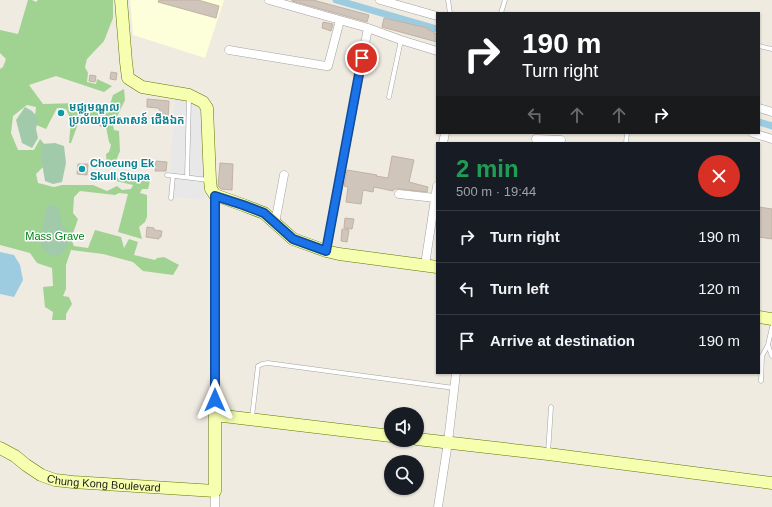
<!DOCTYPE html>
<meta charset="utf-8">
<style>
:root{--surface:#171b24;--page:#20242c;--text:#f1f3f6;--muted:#9ea1a6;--line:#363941}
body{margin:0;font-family:Arial,"Noto Sans Khmer",sans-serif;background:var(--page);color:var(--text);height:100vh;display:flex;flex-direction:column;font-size:15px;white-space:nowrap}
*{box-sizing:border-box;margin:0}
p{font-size:13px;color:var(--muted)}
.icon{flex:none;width:22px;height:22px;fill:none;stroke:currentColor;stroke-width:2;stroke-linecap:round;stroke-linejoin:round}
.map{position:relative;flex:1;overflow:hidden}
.side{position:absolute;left:436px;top:142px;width:324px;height:232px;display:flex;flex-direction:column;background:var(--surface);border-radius:0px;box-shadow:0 1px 3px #0004}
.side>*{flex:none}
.banner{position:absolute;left:436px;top:12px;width:324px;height:122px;border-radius:0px;box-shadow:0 1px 3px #0004;background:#202124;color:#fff;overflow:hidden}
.buttons{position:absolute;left:384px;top:407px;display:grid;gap:8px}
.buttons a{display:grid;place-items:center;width:40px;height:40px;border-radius:50%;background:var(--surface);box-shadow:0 1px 3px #0004;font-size:20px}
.pin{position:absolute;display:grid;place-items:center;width:34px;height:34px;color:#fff;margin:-17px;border:2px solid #fff;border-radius:50%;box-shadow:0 1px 4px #0007}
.me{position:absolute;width:44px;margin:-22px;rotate:0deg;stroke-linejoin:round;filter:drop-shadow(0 0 3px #0008)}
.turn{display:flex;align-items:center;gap:14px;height:84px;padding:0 20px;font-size:18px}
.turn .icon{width:52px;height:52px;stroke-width:2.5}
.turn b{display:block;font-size:28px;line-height:34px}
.lanes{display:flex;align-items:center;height:38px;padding:0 20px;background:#0003;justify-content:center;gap:20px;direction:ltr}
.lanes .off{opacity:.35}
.round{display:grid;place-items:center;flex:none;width:42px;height:42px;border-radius:21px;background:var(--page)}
.summary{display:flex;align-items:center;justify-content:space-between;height:68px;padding:0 20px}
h1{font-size:24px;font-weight:600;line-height:30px;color:#1e9e55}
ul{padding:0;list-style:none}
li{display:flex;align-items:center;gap:12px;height:52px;padding:0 20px;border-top:1px solid var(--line)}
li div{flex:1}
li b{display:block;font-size:15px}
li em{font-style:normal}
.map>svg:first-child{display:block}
.education{fill:#fcffda}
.forest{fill:#a0d292}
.cemetery{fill:#a0caa9}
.parking{fill:#e8e8e8}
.water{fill:#9dcce1}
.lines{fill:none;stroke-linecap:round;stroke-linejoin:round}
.canal{stroke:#9dcce1;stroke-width:7}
.building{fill:#cfc5ba;stroke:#c2b2a2}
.lane-casing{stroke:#a3a3a3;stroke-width:5}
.street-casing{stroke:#a3a3a3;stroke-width:9}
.secondary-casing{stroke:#617700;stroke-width:13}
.lane{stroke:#fff;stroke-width:4}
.street{stroke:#fff;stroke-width:8}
.secondary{stroke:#f5ffaf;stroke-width:12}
.route-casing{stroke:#114b97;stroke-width:10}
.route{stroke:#1a73e8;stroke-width:7}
.culture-dot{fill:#0f9aa8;stroke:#fff;stroke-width:1.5}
.labels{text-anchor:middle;stroke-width:3;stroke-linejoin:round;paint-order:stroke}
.culture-label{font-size:11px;font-weight:bold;fill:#0d838f;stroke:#fff;text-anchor:start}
.park-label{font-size:11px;fill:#028316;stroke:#fff}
.street-label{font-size:11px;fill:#1c1c1c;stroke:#fff}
</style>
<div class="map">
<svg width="772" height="507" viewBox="0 0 772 507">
<rect width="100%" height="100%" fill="#efebe1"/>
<path class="education" d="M130 0H224L205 58 133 35Z"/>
<path class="forest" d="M28 0H32L36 2 38 0H113V18L104 41 87 59 85 67 88 73 87 82 96 84 97 79 112 86 104 92 56 76 29 85 43 104 78 103 99 113 108 111 113 95 124 89 125 100 113 125 114 130 119 131 120 151 113 168 107 167 106 154 109 152 111 145 109 142 104 117H93L82 113 71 143H69L71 120 66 109 57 108 46 129 34 124 36 107 27 105 13 116 11 133 18 150H34L40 139 41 140 48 149 45 165 36 174 38 183 54 187 62 185H93L107 191 117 186 122 190 131 189 133 185 116 181V178L121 176 150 181 148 189H142L140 193 147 195V217L145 222 139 227 142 239 118 232 128 194 119 193 115 195 80 191 74 197 73 213 78 219 71 239 74 246 88 248 95 230 121 237 124 248 129 239 138 242 134 255 155 260 157 258 164 257 179 265 173 275 143 271 133 262 103 254 71 250 66 265V289L63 296 69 297 72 304 66 314V320H52L53 312 45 307 43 287 53 286 52 268 37 263 30 253 0 245V69L3 67 6 59 0 53V30L18 34Z"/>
<path class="cemetery" d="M25 107 32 111 38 118 36 129 38 138 32 148 22 143 16 120Z
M55 143 64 146 66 163 62 182 53 184 45 181 42 163V144Z
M47 205 56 206 60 213 61 224 68 230C68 244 70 248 58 256L49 255 41 245 42 230Z"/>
<path class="parking" d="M175 99 196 104 200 109 202 116 204 200 168 196Z"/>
<path class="water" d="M0 252 14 255 20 265 23 280 14 297 0 294Z"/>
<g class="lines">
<path class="canal" d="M336 0 437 29
M759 122 772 126"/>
</g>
<path class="building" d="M159 0H198L219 6 216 18 158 2Z
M292 0H313L369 15 367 22 292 1Z
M384 18 428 28V30L434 32V33L437 34V42L382 27Z
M323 22 333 24 331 31 322 28Z
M111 72 117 73 116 80 110 79Z
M90 75 96 76 95 82 89 81Z
M147 99 169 101 168 119H161V112L158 108 147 107Z
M102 118 106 120V124L102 127 99 125V120Z
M392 156 414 160 409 182 428 187 427 192 400 189H394L393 191 374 187 373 192 363 190 361 204 346 202 348 187 344 186 347 170 377 175 376 176 388 178Z
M156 161 167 162 166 171H155Z
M220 163 233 164 232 190 221 189 218 186Z
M78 164H88L87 175 77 174Z
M759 207 772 209V239L759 237Z
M345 218 354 219 352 229 344 228Z
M147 227 154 228V230L162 231 161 237H159V239L146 237Z
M342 229 349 230 347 242 341 241Z"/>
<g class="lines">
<defs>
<path id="lane" d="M448 0 450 13
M501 13 505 0
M759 46 772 49
M389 97 401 40
M626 143 627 133
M167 175 208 180
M187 177 189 98
M171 198 173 176
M772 327 768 345 772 356
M761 381 762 356 768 345
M252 417 258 366 262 364 268 363 454 388
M548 453 551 407"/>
<path id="street" d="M269 0 368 28 401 40 437 51
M380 0 437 16
M229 50 326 66H328L340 20
M759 108 772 112
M753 133 772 139
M536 139 561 140
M443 143 445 133
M399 194 435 198
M215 195V415
M275 223 284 175
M326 251 368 28
M425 265 437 186
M215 507V491
M438 507 448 442 456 373"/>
<g id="secondary">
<path d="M121 0 126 62 128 78 142 87 189 95 203 102 207 108 210 180 211 189 215 195 243 205 264 213 293 239 326 251 339 254 437 267"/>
<path d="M759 317 772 319"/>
<path d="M417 439 548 454 772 483"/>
<path id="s1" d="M0 448 15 456 26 465 41 475 55 480 73 482 215 491V415L391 436"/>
</g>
</defs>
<use href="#lane" class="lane-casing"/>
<use href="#street" class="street-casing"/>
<use href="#secondary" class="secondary-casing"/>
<use href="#lane" class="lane"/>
<use href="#street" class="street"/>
<use href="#secondary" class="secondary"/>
</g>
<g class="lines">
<defs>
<path id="route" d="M215 400V196L243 205 264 213 293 239 326 251 362 58"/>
</defs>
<use href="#route" class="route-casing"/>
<use href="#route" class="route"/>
</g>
<g class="culture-dot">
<circle cx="61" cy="113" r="4"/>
<circle cx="82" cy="169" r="4"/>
</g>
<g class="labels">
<g class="culture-label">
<text x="69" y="111">មជ្ឈមណ្ឌល<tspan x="69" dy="13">ប្រល័យពូជសាសន៍ ជើងឯក</tspan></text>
<text x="90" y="167">Choeung Ek<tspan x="90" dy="13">Skull Stupa</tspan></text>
</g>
<g class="park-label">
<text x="55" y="240">Mass Grave</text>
</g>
<g class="street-label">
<text dy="4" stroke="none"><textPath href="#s1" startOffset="113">Chung Kong Boulevard</textPath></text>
</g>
</g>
</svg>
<div class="buttons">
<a><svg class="icon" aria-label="sound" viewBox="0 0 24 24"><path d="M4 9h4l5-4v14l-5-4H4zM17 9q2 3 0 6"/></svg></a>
<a><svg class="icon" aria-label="search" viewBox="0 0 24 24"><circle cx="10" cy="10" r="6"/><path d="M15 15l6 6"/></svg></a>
</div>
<div class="pin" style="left:362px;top:58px;background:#d93025"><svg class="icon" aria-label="arrive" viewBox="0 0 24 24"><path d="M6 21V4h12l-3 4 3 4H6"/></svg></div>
<svg class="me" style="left:215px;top:400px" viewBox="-20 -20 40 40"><path d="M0-17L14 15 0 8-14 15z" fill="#1a73e8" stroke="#fff" stroke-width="4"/></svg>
<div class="banner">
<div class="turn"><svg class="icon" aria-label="right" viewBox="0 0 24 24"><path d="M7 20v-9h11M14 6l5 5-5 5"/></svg><div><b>190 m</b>Turn right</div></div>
<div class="lanes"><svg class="icon off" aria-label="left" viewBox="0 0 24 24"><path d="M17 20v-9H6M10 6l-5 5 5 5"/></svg><svg class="icon off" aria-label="ahead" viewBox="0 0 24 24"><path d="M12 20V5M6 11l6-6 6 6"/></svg><svg class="icon off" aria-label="ahead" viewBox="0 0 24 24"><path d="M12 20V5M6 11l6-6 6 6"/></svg><svg class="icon" aria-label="right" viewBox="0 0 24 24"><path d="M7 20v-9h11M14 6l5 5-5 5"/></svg></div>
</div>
<section class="side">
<div class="summary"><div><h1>2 min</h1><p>500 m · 19:44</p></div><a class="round" style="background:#d93025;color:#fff"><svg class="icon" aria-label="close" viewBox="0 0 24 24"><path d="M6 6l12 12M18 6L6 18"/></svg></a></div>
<ul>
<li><svg class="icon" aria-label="right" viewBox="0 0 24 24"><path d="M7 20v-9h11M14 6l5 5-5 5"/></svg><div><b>Turn right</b></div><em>190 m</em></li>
<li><svg class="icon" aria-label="left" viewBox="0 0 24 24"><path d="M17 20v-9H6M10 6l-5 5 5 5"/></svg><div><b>Turn left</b></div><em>120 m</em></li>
<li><svg class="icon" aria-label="arrive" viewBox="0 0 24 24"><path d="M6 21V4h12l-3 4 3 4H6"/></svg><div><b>Arrive at destination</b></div><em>190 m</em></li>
</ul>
</section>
</div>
